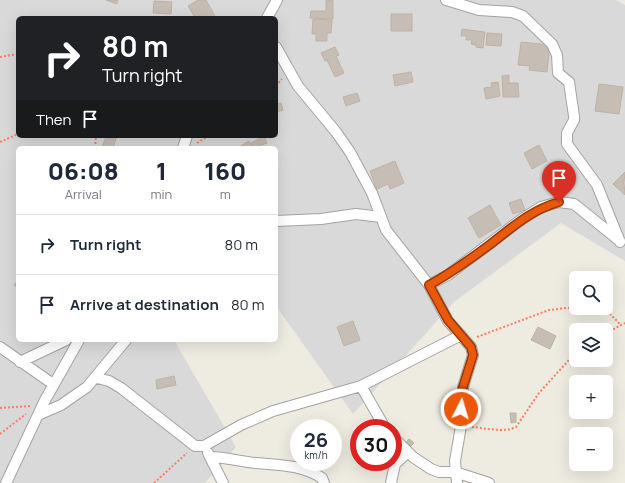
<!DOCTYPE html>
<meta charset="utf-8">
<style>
:root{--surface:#fff;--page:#f2f2f3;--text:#1f2937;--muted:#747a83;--line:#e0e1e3}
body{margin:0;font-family:Manrope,sans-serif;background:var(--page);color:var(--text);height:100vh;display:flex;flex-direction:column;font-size:15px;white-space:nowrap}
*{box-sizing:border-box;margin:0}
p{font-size:13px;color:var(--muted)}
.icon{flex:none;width:22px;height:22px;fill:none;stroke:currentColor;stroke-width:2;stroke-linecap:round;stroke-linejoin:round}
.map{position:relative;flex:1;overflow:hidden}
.side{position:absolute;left:16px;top:146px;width:262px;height:196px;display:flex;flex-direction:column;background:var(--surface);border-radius:6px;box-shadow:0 4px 16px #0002}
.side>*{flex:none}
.top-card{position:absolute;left:16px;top:16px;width:262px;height:122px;border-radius:6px;box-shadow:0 4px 16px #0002;background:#202124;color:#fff;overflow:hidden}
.fabs{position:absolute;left:569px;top:271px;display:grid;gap:8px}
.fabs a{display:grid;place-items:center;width:44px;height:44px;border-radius:6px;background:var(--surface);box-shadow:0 4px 16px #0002;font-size:20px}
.speed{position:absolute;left:290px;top:419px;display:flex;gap:8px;font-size:20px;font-weight:700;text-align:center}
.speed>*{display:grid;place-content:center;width:52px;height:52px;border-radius:50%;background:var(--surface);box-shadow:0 4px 16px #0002;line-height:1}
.speed small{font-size:10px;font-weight:400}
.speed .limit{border:6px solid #d22;background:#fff;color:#111}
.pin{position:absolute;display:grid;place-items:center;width:34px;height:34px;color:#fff;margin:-41px -17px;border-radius:50% 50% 50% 0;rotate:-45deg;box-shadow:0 0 4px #0007}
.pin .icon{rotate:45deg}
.me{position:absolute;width:44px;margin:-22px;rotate:5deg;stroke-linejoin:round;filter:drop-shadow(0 0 3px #0008)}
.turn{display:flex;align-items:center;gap:14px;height:84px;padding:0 20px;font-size:18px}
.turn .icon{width:52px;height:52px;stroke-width:2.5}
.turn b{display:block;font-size:28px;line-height:34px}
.then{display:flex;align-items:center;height:38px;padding:0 20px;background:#0003;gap:8px;font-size:15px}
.eta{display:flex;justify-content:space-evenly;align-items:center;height:68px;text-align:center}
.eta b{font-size:24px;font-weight:800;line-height:28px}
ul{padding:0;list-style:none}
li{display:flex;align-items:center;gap:12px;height:60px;padding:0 20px;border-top:1px solid var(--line)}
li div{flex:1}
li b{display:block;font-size:15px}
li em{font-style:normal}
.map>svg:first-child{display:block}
.residential{fill:#dad9d9;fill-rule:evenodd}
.building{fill:#c6bdb4;stroke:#c0b2a3}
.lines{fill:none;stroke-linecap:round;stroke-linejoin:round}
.street-casing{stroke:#a3a3a3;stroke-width:12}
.path{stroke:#ff7c61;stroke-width:2;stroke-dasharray:2 2;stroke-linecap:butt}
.street{stroke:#fff;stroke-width:10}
.route-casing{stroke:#983908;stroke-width:10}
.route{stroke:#ea580c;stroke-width:7}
</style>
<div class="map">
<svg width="625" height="483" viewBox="0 0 625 483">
<rect width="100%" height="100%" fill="#eeebe1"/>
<path class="residential" d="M0 0H616L625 5V261L561 223 454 302 353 414 276 306V148H18V340H174L236 447 205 483H0ZM18 18H276V136H18Z"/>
<path class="building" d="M106 0H118L117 4Z
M198 0H206L216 18H195L188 6Z
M326 0H333V19L310 18 311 11H326Z
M154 1 172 2 171 14 153 13Z
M391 14H412V31H391Z
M313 19 332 20 331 33H327V41H316V34H312Z
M462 29 485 32 483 48 476 47V45L471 44 472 40H466L467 36H461Z
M487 33 502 34 501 46 486 45Z
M521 42 550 45 547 72 529 70 530 66 518 65Z
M335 47 339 55 336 56 344 73 335 77 327 60 325 61 321 53Z
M411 72 413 82 395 86 393 75Z
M509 75V83H518L519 97H503L502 76Z
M498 82 500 96 486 99 484 88 492 87 491 83Z
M599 84 623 87 619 114 595 111Z
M357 93 360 101 346 106 343 97Z
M281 103 283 110 276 112V104Z
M276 130 278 136 269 138V136H276Z
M106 136H117L113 148H102Z
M264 136 267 143 254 148 251 143Z
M249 141 253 148H237Z
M539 145 547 161 532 169 524 153Z
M395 161 404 183 390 189 388 184 377 189 370 171Z
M625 172 624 183 625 195 613 184Z
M521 199 525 210 513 214 509 203Z
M490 205 501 225 479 238 468 218Z
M17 281 18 282V289L14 285Z
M353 321 360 340 344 346 337 327Z
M538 327 556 336 550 349 531 340Z
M174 376 176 385 157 389 156 380Z
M510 413H516V422L511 423Z
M409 439 414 443 410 447 406 443Z"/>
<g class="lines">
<defs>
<path id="street" d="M446 0 479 10 512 12 523 16 552 44 557 55 558 73 569 82 574 116V120L567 133V144L597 185 620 242
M267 18 277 0
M276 47 298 86 336 132 350 152 372 193 386 230 429 285 448 321 471 347 473 355 463 387 461 426 455 461 457 483
M183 148 187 136
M276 221 321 219 356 214 381 217
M429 285 448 275 522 219 541 207 559 202 574 204 620 241
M0 347 53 384
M20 362 66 340
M97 378 109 381 121 388 190 442 195 446H204L241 425 273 411 361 386 461 335
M361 386 385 428
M38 415 61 405 87 387 126 340
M393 437 413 457 431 469 439 472H455L489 483
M208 453 223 483
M210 457C226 457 241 462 256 463 280 465 302 465 322 478L324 483
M6 483 44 402 79 340
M391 483 395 464 408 452"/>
</defs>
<use href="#street" class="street-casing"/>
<path class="path" d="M0 57 18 54
M276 86 282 79
M0 142 18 134
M197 143 209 136
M95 148 96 136
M599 308 610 314 621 325
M606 333 625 323
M477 337 549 310 576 307
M0 408 31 406
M472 427C485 428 505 433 516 427L539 393 568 361 576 347
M0 434 26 414
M154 483 187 453"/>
<use href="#street" class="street"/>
</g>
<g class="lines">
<defs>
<path id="route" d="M461 409 463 387 473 355 471 347 448 320 429 285C450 274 469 260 488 246 513 227 529 211 559 202"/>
</defs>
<use href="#route" class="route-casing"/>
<use href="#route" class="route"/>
</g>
</svg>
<div class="fabs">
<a><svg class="icon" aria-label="search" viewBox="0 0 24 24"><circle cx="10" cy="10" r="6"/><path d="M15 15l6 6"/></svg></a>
<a><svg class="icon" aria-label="layers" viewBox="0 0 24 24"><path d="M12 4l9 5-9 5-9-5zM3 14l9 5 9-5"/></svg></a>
<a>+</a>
<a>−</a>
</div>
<div class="speed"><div>26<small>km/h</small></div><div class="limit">30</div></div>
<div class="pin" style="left:559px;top:202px;background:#d93025"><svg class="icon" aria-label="arrive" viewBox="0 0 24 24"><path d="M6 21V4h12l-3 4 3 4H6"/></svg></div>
<svg class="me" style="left:461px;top:409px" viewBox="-20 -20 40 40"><circle r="17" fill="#ea580c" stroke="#fff" stroke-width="3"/><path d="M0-11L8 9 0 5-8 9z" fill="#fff"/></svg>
<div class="top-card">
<div class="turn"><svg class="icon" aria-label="right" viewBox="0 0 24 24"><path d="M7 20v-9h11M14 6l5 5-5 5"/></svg><div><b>80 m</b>Turn right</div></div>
<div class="then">Then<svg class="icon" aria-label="arrive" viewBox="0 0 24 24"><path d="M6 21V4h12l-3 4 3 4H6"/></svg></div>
</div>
<section class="side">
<div class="eta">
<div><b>06:08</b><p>Arrival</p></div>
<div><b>1</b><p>min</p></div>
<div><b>160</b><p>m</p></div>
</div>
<ul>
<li><svg class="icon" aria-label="right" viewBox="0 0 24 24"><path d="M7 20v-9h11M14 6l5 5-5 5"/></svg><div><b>Turn right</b></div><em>80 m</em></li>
<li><svg class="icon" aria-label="arrive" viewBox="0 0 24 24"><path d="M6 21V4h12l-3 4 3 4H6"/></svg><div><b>Arrive at destination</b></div><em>80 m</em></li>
</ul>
</section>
</div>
